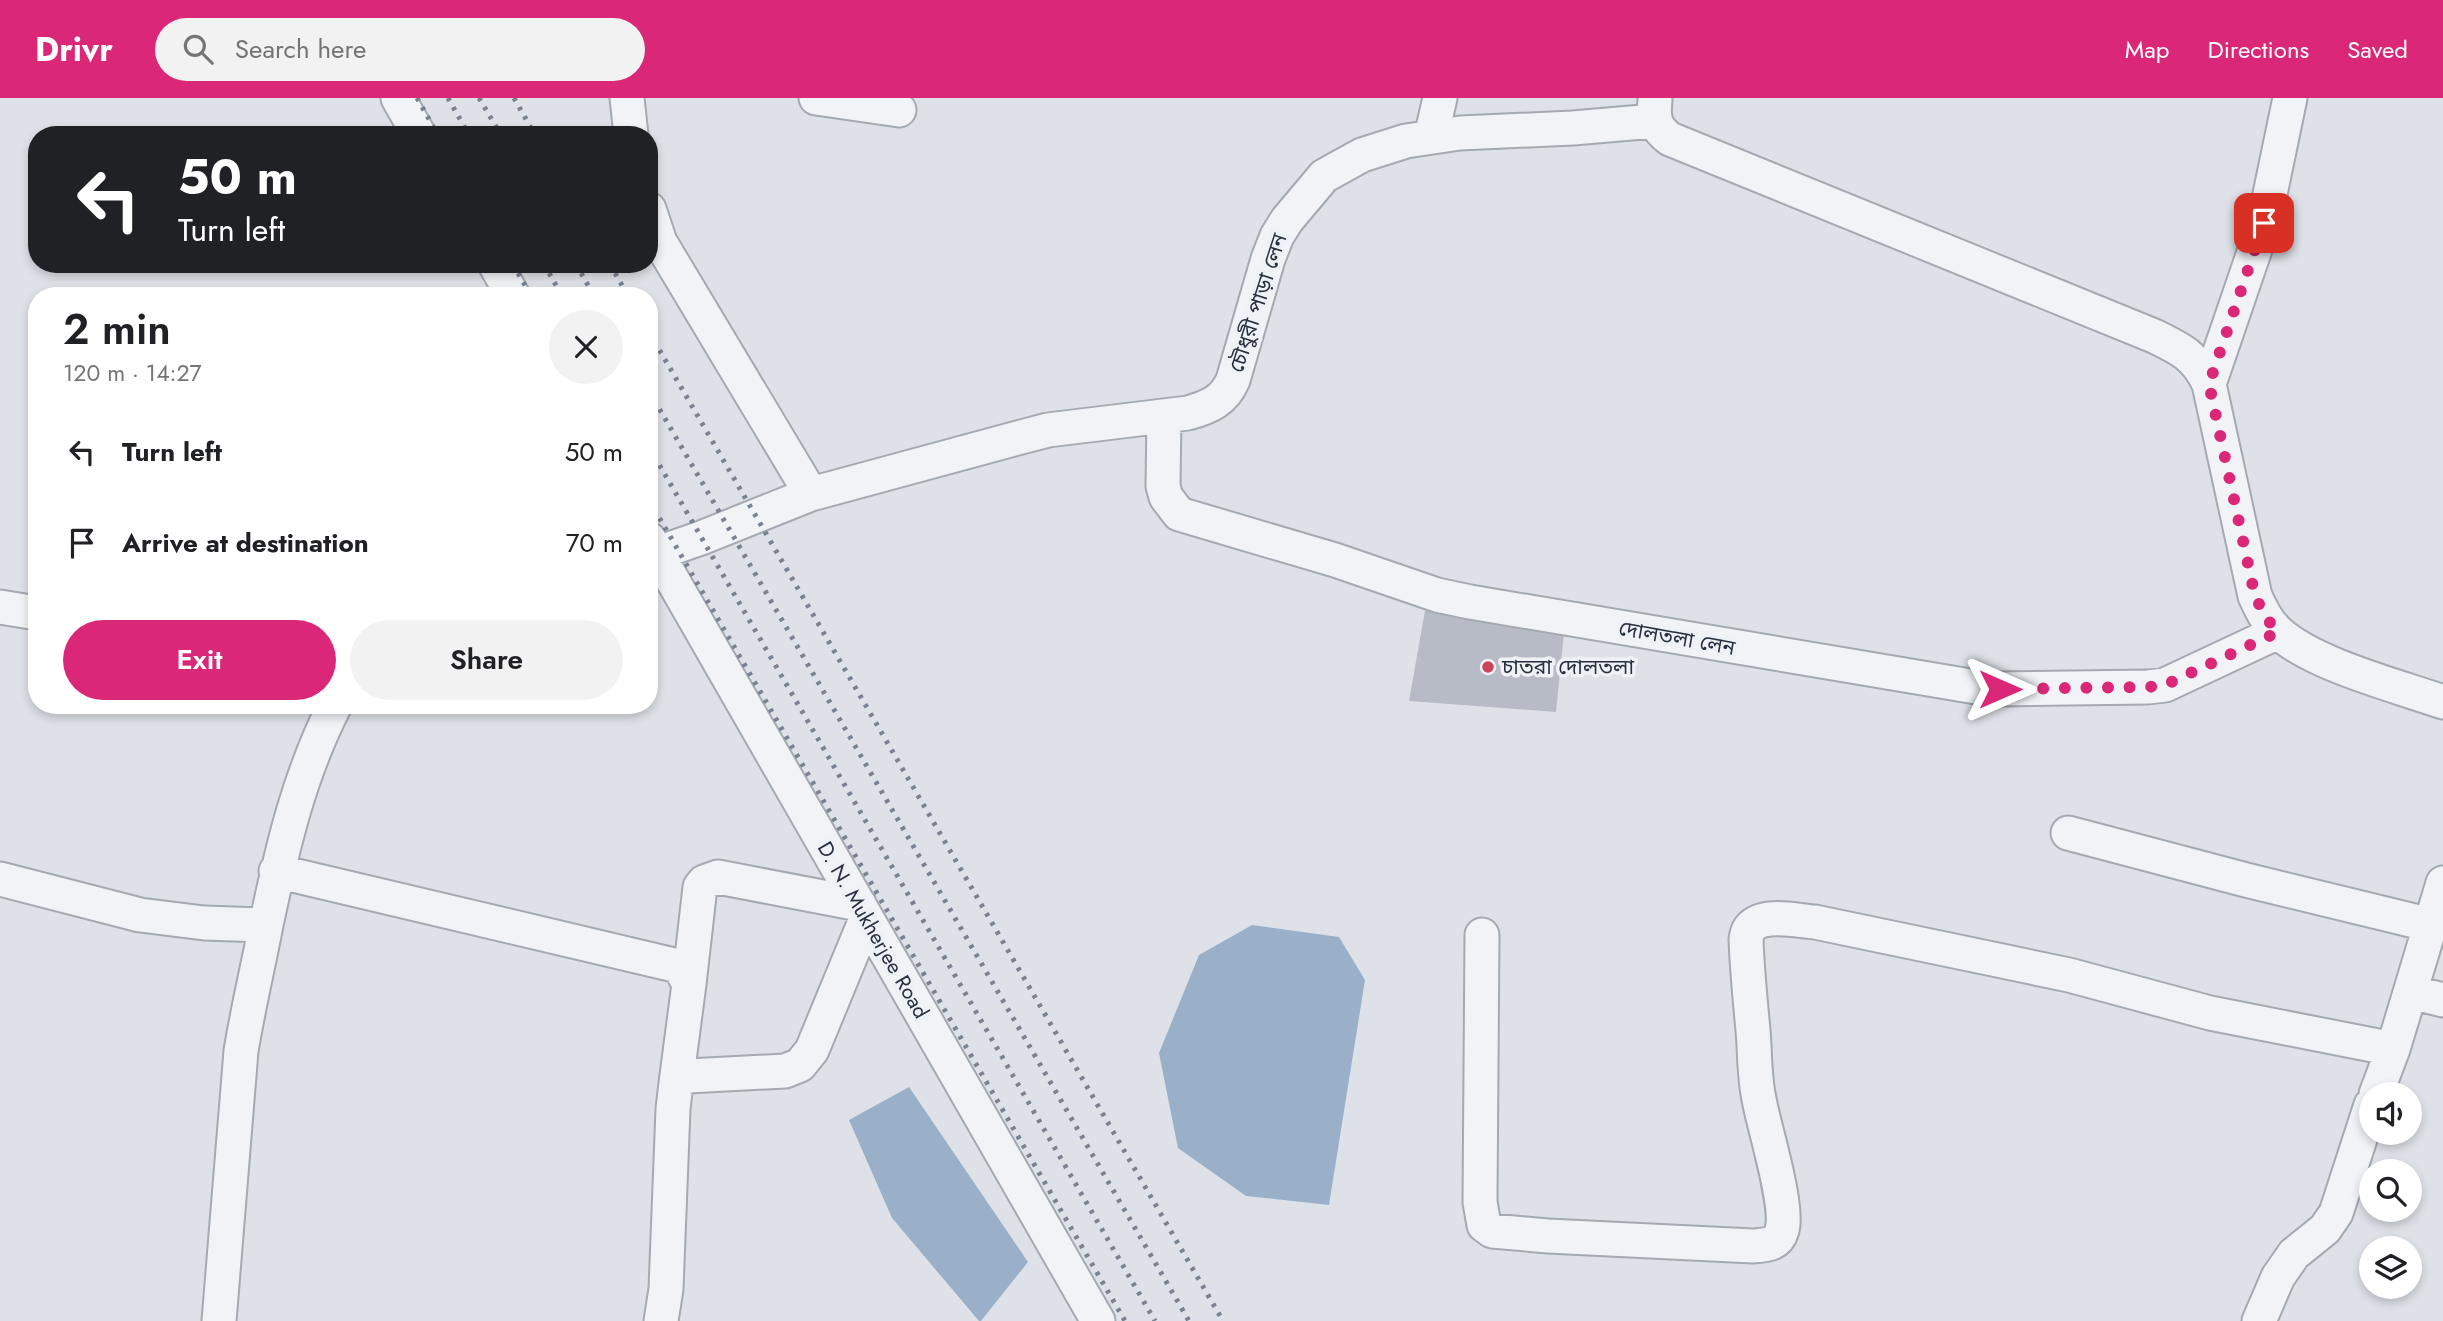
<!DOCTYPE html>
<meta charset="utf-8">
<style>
:root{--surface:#fff;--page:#f2f2f2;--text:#202124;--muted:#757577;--accent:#db2777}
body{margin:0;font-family:Jost,"Noto Sans Bengali",sans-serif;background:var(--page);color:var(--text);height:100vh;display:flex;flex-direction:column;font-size:26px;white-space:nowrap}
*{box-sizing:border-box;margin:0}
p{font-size:23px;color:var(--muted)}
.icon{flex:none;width:38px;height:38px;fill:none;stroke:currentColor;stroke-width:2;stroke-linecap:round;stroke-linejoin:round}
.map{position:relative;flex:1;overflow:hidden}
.panel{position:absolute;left:28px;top:189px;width:630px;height:427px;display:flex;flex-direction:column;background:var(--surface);border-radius:28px;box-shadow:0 4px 10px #0003}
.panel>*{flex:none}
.hud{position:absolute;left:28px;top:28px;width:630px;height:147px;border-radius:28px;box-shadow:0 4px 10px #0003;background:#202124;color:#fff;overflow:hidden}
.controls{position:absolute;left:2359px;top:984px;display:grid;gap:14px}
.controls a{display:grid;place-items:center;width:63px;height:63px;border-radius:50%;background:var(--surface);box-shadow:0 4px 10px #0003;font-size:35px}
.pin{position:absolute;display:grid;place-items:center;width:60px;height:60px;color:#fff;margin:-30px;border-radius:14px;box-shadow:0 4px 10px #0006}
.me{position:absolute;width:77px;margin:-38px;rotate:90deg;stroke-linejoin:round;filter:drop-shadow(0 0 5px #0008)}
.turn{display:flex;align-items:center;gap:24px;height:147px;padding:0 35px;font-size:32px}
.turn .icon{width:91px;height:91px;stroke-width:2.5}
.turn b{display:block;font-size:49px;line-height:60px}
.round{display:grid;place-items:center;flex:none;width:74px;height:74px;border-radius:37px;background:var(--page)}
.headline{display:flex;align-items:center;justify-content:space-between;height:119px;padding:0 35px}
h1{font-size:42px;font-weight:600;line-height:52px}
.cta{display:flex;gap:14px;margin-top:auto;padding:14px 35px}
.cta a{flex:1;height:80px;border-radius:42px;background:var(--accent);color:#fff;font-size:28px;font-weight:600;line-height:80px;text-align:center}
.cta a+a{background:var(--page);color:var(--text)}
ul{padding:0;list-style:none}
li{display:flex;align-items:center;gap:21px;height:91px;padding:0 35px}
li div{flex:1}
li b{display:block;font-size:26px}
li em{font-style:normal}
header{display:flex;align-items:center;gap:42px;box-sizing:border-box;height:98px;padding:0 35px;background:var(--accent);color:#fff}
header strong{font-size:33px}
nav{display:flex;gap:38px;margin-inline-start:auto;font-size:24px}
.search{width:490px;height:63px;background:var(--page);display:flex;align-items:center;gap:18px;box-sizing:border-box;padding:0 24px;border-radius:38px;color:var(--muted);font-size:26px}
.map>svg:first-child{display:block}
.water{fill:#99b0c8}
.building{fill:#b6bbc5}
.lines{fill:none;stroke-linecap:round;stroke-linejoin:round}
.street-casing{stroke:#a4a9b2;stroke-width:37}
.street{stroke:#f1f3f6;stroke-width:33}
.rail{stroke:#788291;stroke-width:5;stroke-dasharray:3.5 7;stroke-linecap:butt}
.route{stroke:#db2777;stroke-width:12;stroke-dasharray:0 21.6}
.poi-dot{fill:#cd445a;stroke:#eef1f5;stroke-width:2.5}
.labels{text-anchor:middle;stroke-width:7;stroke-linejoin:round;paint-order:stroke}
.street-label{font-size:21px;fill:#28303f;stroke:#eef1f5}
.poi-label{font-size:21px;fill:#28303f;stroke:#eef1f5;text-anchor:start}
</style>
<header>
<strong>Drivr</strong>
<div class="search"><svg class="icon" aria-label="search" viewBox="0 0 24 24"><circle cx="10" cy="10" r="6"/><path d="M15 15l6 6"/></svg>Search here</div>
<nav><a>Map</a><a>Directions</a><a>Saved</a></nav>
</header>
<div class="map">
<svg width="2443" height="1223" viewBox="0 0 2443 1223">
<rect width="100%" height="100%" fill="#dee2e8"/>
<path class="water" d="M1252 827 1339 839 1365 882 1329 1107 1246 1098 1178 1050 1159 955 1199 857Z
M909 989 1028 1164 981 1223H979L892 1120 849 1022Z"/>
<path class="building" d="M1426 507 1564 535 1556 614 1409 603Z"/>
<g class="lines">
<defs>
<path id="street" d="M398 0 419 37
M627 0 631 37
M816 0 899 12
M1655 2C1653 21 1655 30 1670 41L2154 238C2181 251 2196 258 2209 286L2255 498C2261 511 2267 524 2278 534 2312 566 2397 588 2443 604
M1431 39 1440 0
M649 111 660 144 811 396
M495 166 513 198
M2209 286 2264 125 2290 0
M1164 318 1163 388 1166 399 1179 416 1335 462 1437 497 1470 504 1976 589 2001 591 2148 589 2165 587 2278 534
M649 441 1098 1223
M649 458 701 440 811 396 1025 338 1048 332 1188 315C1209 309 1224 303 1233 282L1268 161 1277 138 1287 122 1324 78 1362 57 1406 43 1460 35 1573 30 1654 23
M0 509 37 515
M2068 735 2246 782 2431 827
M276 773 674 867 680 870 689 886 676 985
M0 781 140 817 204 825 266 827
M1482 837 1480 1104 1484 1127 1492 1133 1548 1138 1753 1148C1766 1147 1778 1147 1782 1132 1789 1107 1764 1030 1759 1001 1754 978 1755 955 1753 932 1750 901 1747 871 1746 841 1747 837 1747 833 1750 830 1763 814 1797 823 1815 824L2069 877 2210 915 2393 951
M689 886 700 789 704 784 718 779 859 806
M2411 894 2443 902
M2376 996 2393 951 2443 785
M219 1223 241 953C248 910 258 869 266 827 282 751 299 677 335 607
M661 1223 666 1191 673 1011 676 985 688 978 785 973 800 967 812 952 866 821
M2259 1223 2278 1179 2294 1156 2325 1131 2336 1115 2371 1007"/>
</defs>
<use href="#street" class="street-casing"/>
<use href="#street" class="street"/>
<path class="rail" d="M417 0 438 37
M448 0 469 37
M479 0 501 37
M514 0 535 37
M513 166 531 198
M544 166 562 198
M576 166 594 198
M610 166 628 198
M649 234 1223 1223
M649 293 1189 1223
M649 349 1155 1223
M649 402 1125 1223"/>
</g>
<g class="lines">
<path class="route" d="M2000 591 2148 589 2165 587 2278 534 2266 520 2255 498 2209 286 2264 125"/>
</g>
<circle class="poi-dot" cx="1488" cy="569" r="7"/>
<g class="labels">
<g class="street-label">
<text transform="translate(1258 205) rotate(-72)" y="7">চৌধুরী পাড়া লেন</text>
<text transform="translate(1677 540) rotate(10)" y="7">দোলতলা লেন</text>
<text transform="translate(873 832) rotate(60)" y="7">D. N. Mukherjee Road</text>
</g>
<g class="poi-label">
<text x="1502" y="576">চাতরা দোলতলা</text>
</g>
</g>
</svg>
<div class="controls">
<a><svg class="icon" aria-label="sound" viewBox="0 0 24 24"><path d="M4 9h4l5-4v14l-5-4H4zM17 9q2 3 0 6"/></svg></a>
<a><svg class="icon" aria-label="search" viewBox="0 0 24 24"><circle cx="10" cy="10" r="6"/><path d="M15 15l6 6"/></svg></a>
<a><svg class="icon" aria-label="layers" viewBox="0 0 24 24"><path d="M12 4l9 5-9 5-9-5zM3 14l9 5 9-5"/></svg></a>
</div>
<div class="pin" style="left:2264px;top:125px;background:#d93025"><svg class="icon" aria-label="arrive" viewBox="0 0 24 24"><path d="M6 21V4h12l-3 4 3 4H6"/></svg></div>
<svg class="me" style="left:2000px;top:591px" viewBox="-20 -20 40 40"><path d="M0-17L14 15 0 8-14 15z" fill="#db2777" stroke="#fff" stroke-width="4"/></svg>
<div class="hud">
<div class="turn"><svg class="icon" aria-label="left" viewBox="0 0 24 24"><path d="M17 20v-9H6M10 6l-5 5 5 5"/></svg><div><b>50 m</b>Turn left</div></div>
</div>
<section class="panel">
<div class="headline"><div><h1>2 min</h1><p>120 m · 14:27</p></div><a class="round"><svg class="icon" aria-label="close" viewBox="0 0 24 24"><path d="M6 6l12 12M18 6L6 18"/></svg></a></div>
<ul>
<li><svg class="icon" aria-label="left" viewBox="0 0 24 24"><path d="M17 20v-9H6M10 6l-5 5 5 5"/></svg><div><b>Turn left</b></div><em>50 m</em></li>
<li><svg class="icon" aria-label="arrive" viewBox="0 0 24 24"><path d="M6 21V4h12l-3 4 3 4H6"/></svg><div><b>Arrive at destination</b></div><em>70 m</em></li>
</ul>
<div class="cta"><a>Exit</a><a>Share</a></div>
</section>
</div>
